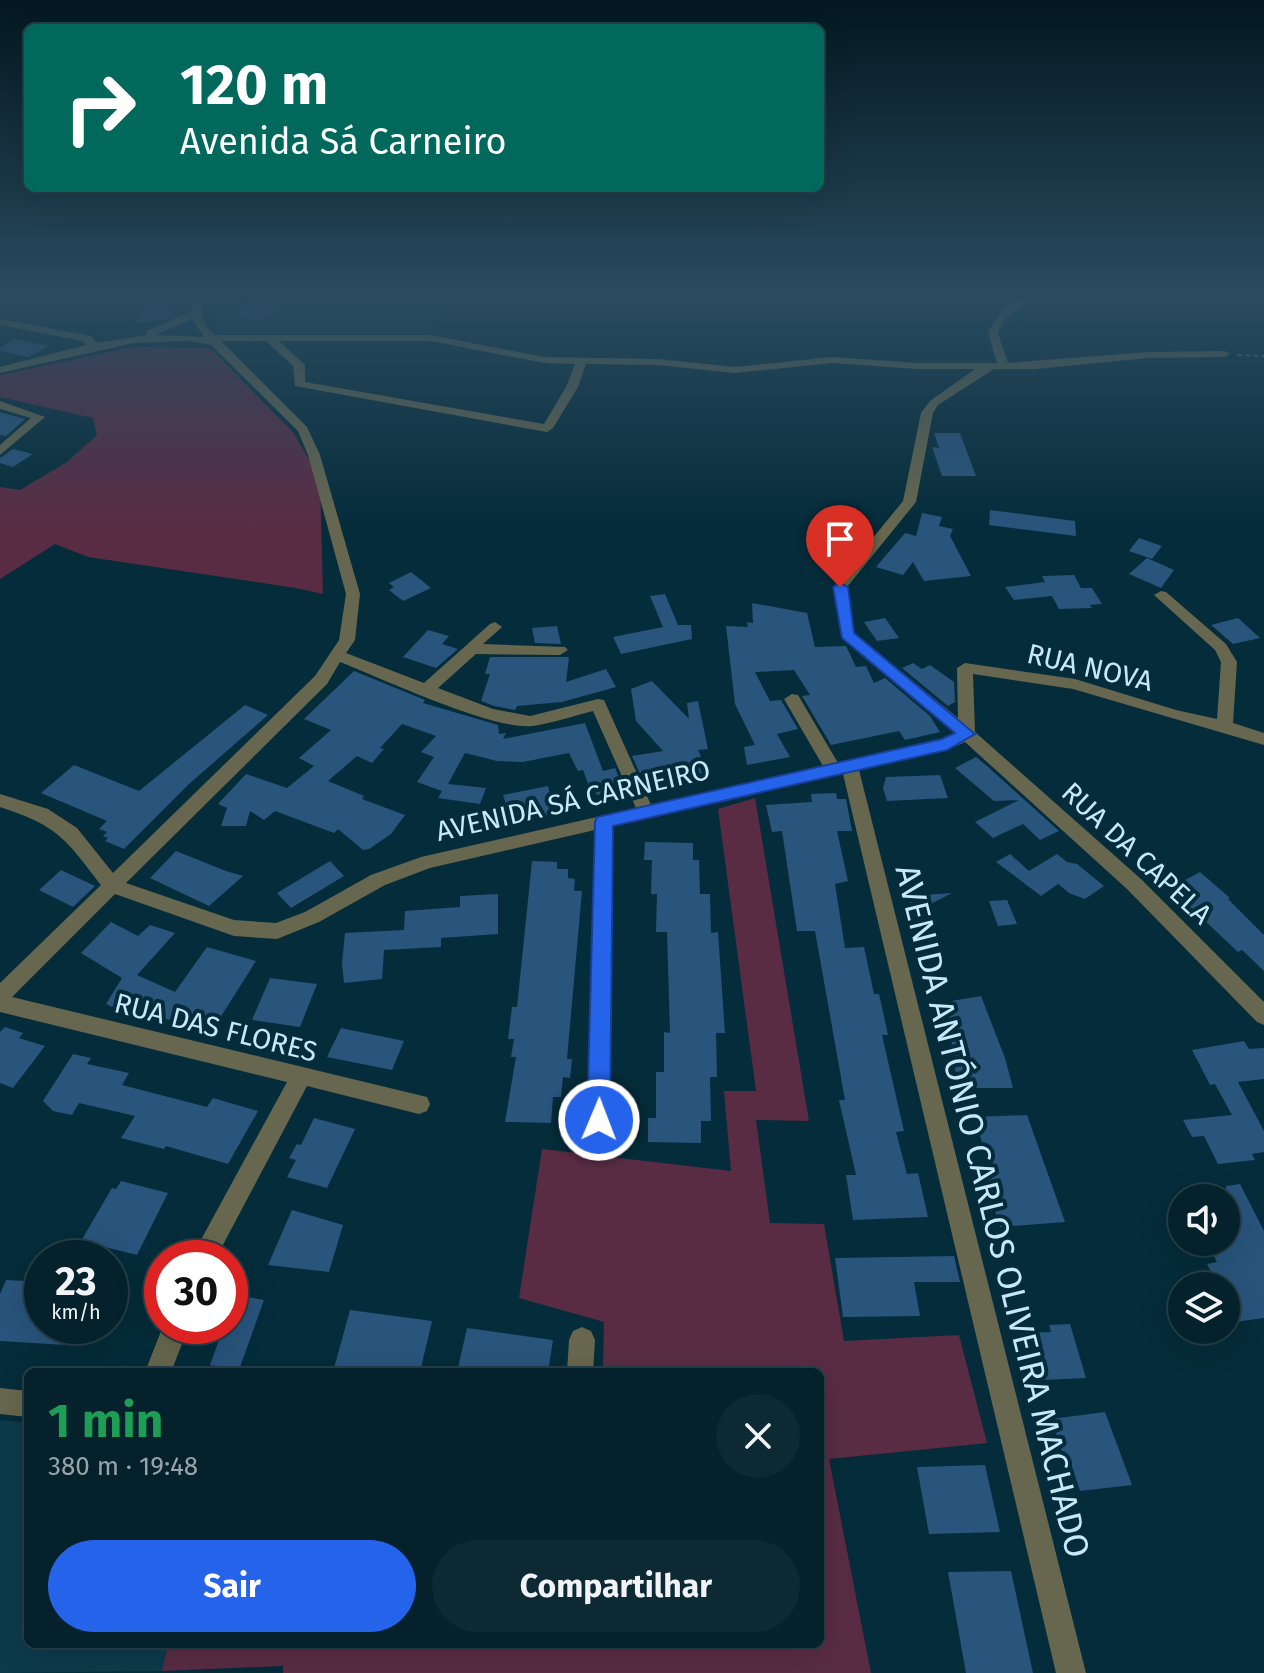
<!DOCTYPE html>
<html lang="pt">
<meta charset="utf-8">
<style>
:root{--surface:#04212c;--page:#0d2934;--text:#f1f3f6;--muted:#97a3a9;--line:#253e48;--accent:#2563eb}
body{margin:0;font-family:"Fira Sans",sans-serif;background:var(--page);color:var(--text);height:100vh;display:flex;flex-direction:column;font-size:30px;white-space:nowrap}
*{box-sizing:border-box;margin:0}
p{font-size:26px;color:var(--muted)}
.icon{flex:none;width:44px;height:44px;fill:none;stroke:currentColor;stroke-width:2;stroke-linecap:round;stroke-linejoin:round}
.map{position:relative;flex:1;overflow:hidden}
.sheet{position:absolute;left:24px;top:1368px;width:800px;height:280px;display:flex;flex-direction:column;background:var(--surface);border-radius:12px;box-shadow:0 8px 32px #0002,0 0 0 2px var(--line)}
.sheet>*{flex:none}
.hud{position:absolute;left:24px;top:24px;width:800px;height:168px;border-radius:12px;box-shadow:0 8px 32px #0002,0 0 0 2px var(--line);background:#00695c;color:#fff;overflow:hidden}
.tools{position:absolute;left:1168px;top:1184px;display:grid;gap:16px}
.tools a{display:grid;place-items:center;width:72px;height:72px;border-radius:50%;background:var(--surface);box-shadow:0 8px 32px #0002,0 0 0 2px var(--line);font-size:40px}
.speed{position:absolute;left:24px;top:1240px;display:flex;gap:16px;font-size:40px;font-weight:700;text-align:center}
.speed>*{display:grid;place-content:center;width:104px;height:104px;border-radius:50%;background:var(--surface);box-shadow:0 8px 32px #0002,0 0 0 2px var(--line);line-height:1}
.speed small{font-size:20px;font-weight:400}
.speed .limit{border:12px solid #d22;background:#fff;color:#111}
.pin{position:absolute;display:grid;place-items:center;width:68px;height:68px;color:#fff;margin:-82px -34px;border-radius:50% 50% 50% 0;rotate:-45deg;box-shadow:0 0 8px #0007}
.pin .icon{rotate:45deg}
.me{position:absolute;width:88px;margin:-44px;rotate:1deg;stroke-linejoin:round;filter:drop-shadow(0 0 6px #0008)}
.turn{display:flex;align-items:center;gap:28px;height:168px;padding:0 24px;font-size:36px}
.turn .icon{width:104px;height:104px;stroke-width:2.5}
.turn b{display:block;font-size:56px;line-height:68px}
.round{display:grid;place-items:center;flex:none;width:84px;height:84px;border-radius:42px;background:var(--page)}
.head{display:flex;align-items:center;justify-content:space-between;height:136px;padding:0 24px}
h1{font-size:48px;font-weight:700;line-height:60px;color:#1e9e55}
.button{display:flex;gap:16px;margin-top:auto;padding:16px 24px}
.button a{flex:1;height:92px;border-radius:48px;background:var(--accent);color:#fff;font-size:32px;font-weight:700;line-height:92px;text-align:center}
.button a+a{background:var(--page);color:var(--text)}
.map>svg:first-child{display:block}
.built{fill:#0d3a4a}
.green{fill:#592c44}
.building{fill:#29547c}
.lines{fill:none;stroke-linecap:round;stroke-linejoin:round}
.path{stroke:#4c7180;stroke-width:2;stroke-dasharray:5 3;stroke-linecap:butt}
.minor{fill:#67674f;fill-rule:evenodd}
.route{fill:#2563eb;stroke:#184099;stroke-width:2}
.labels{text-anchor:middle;stroke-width:8;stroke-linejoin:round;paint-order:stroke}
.street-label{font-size:28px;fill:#c7e8f8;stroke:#052c3a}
.near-street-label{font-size:34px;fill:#c7e8f8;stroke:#052c3a}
</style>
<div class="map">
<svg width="1264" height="1673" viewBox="0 0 1264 1673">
<rect width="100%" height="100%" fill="#052c3a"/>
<path class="built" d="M215 293H459L425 333H222L214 322 211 311Z
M0 1420 28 1423V1644H168L162 1671 0 1673Z"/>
<path class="green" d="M133 347 210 348 293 432 320 479 323 594 296 588 88 557 55 544 0 579V487L20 490 67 462 97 435 93 418 0 397V375Z
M755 798 809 1121 756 1120 770 1223 824 1224 844 1341 959 1335 987 1443 829 1459 871 1673H283V1666L162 1671 168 1644H820V1372H603L604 1322 519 1298 542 1149 731 1171 724 1091H756L718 809Z"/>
<path class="building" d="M152 293H180L167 319 135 323Z
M257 293H321L306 307 280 305 264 320 231 317Z
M15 339 49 346 28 357 0 351V348Z
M0 412 25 419 6 436 0 435Z
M934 433H960L976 476H942L932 447 939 448Z
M13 449 33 454 13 467 0 463V458Z
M990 510 1075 521 1076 536 989 525Z
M922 513 942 517 939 526 953 529 950 536 971 576 924 581 913 562 903 575 876 567 905 533 916 536Z
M1139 538 1162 546 1152 559 1129 551Z
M1147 558 1174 570 1161 588 1129 574Z
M411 572 431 588 403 601 389 590 394 587 389 583Z
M1074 575 1081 588H1092L1102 604 1090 605 1092 608 1059 609 1052 596 1014 600 1005 587 1045 582 1042 576Z
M665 594 678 625H691L692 639 621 654 613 637 663 627 650 596Z
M752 603 807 613 815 647 846 646 856 667 866 666 874 683 885 678 930 716 940 732 905 740 899 731 831 745 802 696 810 695 794 670 755 672 770 701 781 700 798 729 777 734 790 757 747 765 744 747 755 745 735 704 726 626 748 627 747 622 753 623Z
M885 618 899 638 877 641 864 622Z
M1238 618 1260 638 1233 644 1211 625Z
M557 626 561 644 535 643 532 628Z
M428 630 449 636 442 644 458 649 436 668 403 657Z
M490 657H569L566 682 606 669 616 687 562 702 517 706 515 710 494 706 481 701 490 674H485Z
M913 663 922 669 930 665 954 682 955 702 948 706 902 668Z
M354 671 425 700 423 703 498 725 499 734 506 733 503 739 585 723 603 771 615 768 623 787 597 795 594 788 590 789 583 770 578 771 569 753 523 762 497 761 465 753 448 784 486 788 480 804 438 798 442 791 417 782 434 757 421 752 436 736 402 724 380 748 384 749 372 763 357 756 328 781 364 796 362 799 405 815 391 834 369 849 363 850 338 829 334 833 275 811 264 820 250 811 246 826H221L227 808 218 804 246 774 287 788 314 766 299 758 331 730 304 719Z
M652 681 689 719 687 703 698 701 708 749 698 750 702 759 697 760 702 773 644 783 632 756 663 751 636 721 631 689Z
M245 705 268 715 189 784 124 849 105 841 108 838 103 836 107 832 99 829 107 821 41 793 74 765 139 791Z
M976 757 987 766 1059 831 1040 840 1023 824 993 838 975 822 1019 800 994 801 955 768Z
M940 775 948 798 887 801 883 788 886 777Z
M548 786 554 814 512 822 503 795Z
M836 793 837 799H846L852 831H837L848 881 835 884 845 948 864 947 874 994H879L888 1035H882L904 1131 896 1132 907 1174 918 1173 928 1217 853 1220 846 1175H856L839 1100H845L815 931H797L782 831 772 832 766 805 812 802 811 794Z
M645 842 693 843V860H699L700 894H710L711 933 718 932 725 1033H716L717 1077H710L711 1121H701V1143L648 1142V1118H656V1072H664V1032L670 1033 667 932H656L657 894H651L652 860H644Z
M176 851 226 871 243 876 209 906 150 878Z
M1010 854 1029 871 1057 854 1067 862 1077 864 1104 886 1085 899 1069 893 1058 884 1041 896 996 862Z
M330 861 344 876 291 908 277 893Z
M532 861 557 862V869H568V878L575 879 574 891H582L567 1059H572L570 1078 563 1077 561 1097H553L551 1123 505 1122 516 1057H511L514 1039H508L512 1007H517Z
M61 870 95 886 73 907 39 890Z
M1200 872 1230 898 1228 899 1264 935V971L1242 950 1238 952 1170 888Z
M952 893 913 913 908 896Z
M498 894V934L441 938V947L384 950 382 979 344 983 342 963 345 933 404 930 405 911 460 907V896Z
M1007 900 1017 924 998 926 989 901Z
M111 922 138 936 150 925 175 933 137 975 175 992 207 947 256 961 213 1029 127 1011 125 1013 106 1004 122 978 81 953Z
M270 978 317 984 300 1027 252 1020Z
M981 996 1005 1058 1013 1088H966L964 1078H957L952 1054H955L939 1003Z
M5 1027 23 1033 19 1038 45 1046 13 1088 0 1083V1032Z
M341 1028 404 1041 392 1070 327 1057Z
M1244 1041 1249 1049 1264 1048V1079L1238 1082 1264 1131V1152L1252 1154 1255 1160 1218 1164 1204 1136 1192 1137 1183 1120 1232 1115 1215 1084 1210 1085 1192 1050Z
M73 1054 91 1058 87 1064 129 1073 122 1085 207 1107 213 1098 258 1111 228 1164 166 1146 164 1149 121 1138 135 1116 79 1103 72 1115 53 1111 43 1101Z
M1027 1115 1065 1222 1000 1227 985 1179H992L975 1117Z
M314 1118 355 1129 327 1188 287 1177 296 1160 289 1158 297 1144 301 1145Z
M121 1181 168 1193 137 1255 81 1241 112 1188 116 1189Z
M1240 1184 1264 1231V1318L1235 1322 1226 1303V1286H1218L1207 1264 1217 1262 1207 1242H1226V1186Z
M292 1210 343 1225 329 1272 268 1265Z
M954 1256 960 1282H914L920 1316 843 1317 835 1258Z
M6 1280 42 1282V1326H74L66 1345 0 1341V1294Z
M236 1295 264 1300 239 1370 210 1365 224 1326H230V1311Z
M350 1310 432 1321 420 1372H333Z
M1070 1324 1086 1378 1042 1380 1028 1333 1051 1332 1049 1325Z
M467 1328 553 1340 548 1372H457Z
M1105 1412 1132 1485 1080 1491 1068 1454 1063 1455 1051 1419Z
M985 1465 1000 1532 929 1534 917 1467Z
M1011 1571 1033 1673H966L948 1572Z"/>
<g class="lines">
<path class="path" d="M1237 355 1264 356"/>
<path class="minor" d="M196 293H206C201 312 199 320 214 335H431L544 357 658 359 735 367 832 357 917 363H997L988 333C997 313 1016 293 1040 293L1005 318 998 333 1008 363 1148 352 1225 351 1230 354 1225 357 1148 358 1036 369H994L938 405 933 413 916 502 847 587 854 633 958 718 957 668 965 663 1075 679 1176 710 1217 719 1221 662 1215 650 1154 595 1161 591 1166 592 1226 644 1237 662 1233 723 1264 733V745L1073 689 973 674 975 732 1141 879 1264 1002V1025L1257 1022 1127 889 965 742 947 750 859 770 1086 1673H1056L843 774 613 826 609 1150 606 1157 598 1161 590 1157 587 1150 595 830 430 868 385 885 319 922 277 939 234 936 115 894 12 997 427 1097 430 1104 427 1111 419 1114 307 1086 216 1258H191L287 1082 0 1012V983L101 885C65 838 58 826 0 807V794L48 809 77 828 113 873 315 676 339 640 346 594 308 455 298 431 211 345 188 341 134 343 0 373V367L86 345 83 341 0 325V319L91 336 96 343 147 335 146 331 190 312ZM192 319 204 337 155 335ZM221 341H266L293 366 295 386 547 432 553 428 578 387 586 364 658 365 735 373 832 363 917 369H975L930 401 921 413 903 501 833 587 842 638 955 733 942 739 838 763 798 695 792 694 784 699 823 766 651 805 604 700 598 699 530 716 493 709 438 688 476 654 560 655 568 650 565 647 483 644 502 627 495 622 490 624 424 683 346 653 355 640 360 594 320 455 307 427ZM279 341H431L544 363 575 364 566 387 544 424 305 382V365ZM340 662C381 678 494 731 533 726 553 723 573 716 593 711L636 808 421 857 371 875 305 912 276 923 234 920 126 883 327 684Z
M1242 293H1252L1254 297 1245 299Z
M0 401 45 417 0 455V445L31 418 0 409Z
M163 1326H189L171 1372H145Z
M582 1327 591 1331 595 1340 593 1372H567L569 1340 573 1331Z
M0 1388 28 1391V1417L0 1414Z"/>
</g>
<linearGradient id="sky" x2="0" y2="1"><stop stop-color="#031820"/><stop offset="0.56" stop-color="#2a4b60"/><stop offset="1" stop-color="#2a4b60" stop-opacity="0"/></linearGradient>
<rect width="1264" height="527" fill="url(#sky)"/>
<path class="route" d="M840 583 848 587 854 633 975 734 947 750 613 826 610 1120 607 1127 599 1130 591 1127 587 1120 595 822 597 817 942 739 955 733 842 638 833 587Z"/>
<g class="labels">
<g class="street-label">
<text transform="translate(1090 667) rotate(13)" y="10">RUA NOVA</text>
<text transform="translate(573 800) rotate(-13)" y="10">AVENIDA SÁ CARNEIRO</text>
<text transform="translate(1137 853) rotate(43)" y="10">RUA DA CAPELA</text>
<text transform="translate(216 1027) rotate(14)" y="10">RUA DAS FLORES</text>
</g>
<g class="near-street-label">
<text transform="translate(993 1211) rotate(76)" y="12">AVENIDA ANTÓNIO CARLOS OLIVEIRA MACHADO</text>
</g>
</g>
</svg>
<div class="tools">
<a><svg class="icon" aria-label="sound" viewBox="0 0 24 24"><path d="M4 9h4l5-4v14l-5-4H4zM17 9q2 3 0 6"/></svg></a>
<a><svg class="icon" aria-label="layers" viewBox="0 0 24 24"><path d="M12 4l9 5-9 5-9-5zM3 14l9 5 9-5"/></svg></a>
</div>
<div class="speed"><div>23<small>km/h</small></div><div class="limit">30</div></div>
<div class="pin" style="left:840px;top:587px;background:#d93025"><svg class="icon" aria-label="arrive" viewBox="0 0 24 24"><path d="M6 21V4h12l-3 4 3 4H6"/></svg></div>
<svg class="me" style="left:599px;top:1120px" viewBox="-20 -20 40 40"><circle r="17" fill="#2563eb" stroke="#fff" stroke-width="3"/><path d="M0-11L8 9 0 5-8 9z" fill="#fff"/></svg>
<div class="hud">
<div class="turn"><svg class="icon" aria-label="right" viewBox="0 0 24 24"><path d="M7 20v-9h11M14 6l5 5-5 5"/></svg><div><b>120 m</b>Avenida Sá Carneiro</div></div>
</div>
<section class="sheet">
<div class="head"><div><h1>1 min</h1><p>380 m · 19:48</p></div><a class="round"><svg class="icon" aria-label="close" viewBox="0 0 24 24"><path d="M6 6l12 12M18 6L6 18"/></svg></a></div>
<div class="button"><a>Sair</a><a>Compartilhar</a></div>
</section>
</div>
